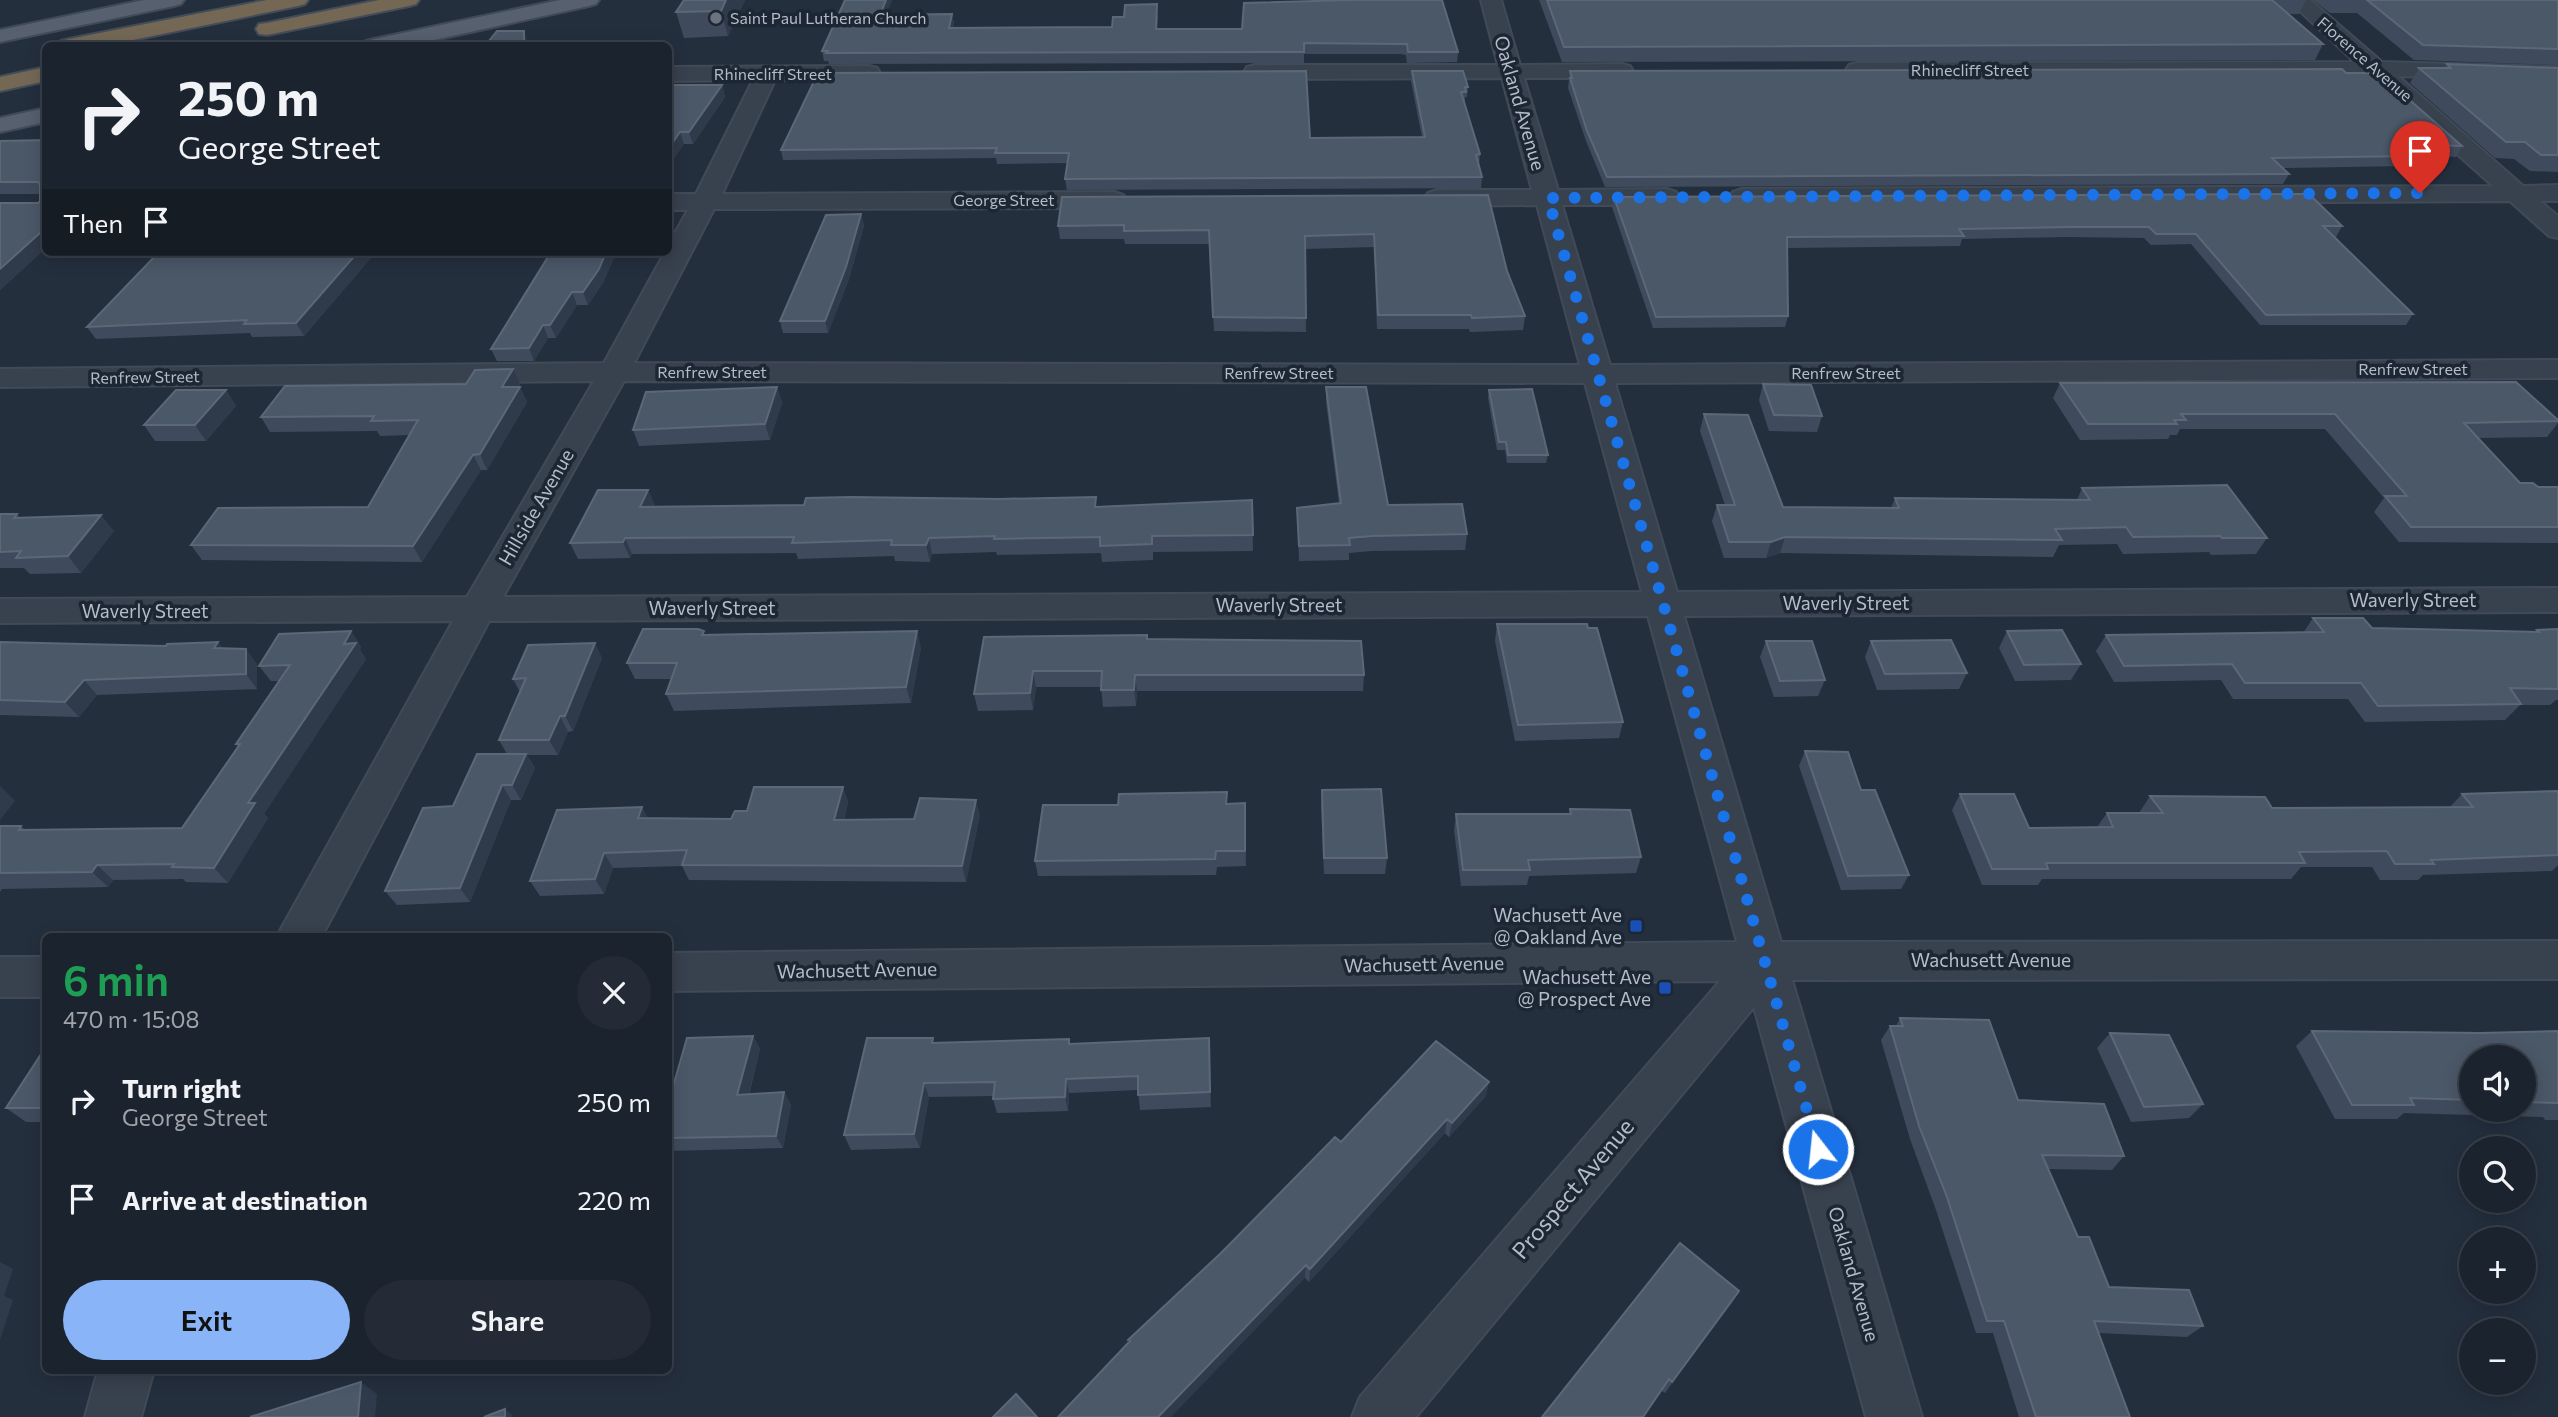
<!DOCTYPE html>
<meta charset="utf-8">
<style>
:root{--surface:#1b232e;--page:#242b36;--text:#f1f3f6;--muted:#a0a4aa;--line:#39404a;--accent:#8ab4f8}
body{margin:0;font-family:Commissioner,sans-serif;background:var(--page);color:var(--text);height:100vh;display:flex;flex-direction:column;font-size:26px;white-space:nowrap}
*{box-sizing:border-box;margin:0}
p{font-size:23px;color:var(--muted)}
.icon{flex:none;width:38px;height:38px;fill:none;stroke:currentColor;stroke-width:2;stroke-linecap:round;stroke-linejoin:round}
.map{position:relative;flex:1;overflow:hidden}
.details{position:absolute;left:42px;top:933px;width:630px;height:441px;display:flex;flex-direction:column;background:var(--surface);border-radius:10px;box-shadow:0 4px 18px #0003,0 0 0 2px var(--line)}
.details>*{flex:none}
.banner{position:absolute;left:42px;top:42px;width:630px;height:214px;border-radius:10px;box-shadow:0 4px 18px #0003,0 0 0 2px var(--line);background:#1b232e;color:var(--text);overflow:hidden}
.fabs{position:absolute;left:2459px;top:1045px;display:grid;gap:14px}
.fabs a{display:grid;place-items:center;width:77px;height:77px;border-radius:50%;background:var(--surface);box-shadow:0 4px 18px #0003,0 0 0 2px var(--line);font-size:35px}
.pin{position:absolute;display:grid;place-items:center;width:60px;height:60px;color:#fff;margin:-72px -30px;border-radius:50% 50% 50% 0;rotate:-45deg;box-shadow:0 0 7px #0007}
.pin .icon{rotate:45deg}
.me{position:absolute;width:77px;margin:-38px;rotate:344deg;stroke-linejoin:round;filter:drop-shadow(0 0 5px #0008)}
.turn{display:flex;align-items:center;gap:24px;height:147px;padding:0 21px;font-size:32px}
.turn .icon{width:91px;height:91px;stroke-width:2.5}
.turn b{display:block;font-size:49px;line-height:60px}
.then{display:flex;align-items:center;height:66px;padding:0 21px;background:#0003;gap:14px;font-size:26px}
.round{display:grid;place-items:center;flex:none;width:74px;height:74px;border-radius:37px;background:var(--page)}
.head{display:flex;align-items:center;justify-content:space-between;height:119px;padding:0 21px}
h1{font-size:42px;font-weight:600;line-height:52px;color:#1e9e55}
.cta{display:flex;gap:14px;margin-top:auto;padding:14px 21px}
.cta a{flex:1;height:80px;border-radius:42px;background:var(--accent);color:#111;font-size:28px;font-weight:600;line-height:80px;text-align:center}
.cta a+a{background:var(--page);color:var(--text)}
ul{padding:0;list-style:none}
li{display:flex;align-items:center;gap:21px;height:98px;padding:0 21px}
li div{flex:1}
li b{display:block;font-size:26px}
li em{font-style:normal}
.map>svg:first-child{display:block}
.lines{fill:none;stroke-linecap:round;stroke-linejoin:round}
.minor-casing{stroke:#414a57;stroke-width:4}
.major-casing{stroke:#414a57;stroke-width:4}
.highway-casing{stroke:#434c59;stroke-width:4}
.minor{fill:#38414e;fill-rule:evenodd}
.major{fill:#56606e;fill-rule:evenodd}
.highway{fill:#746855;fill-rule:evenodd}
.wall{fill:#3f4b5c;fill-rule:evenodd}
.shaded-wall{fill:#2f3b4b}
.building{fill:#4b5868;stroke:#5c6777;stroke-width:2}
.route{stroke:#1a73e8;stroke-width:12;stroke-dasharray:0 21.6}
.worship-dot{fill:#6b7280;stroke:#1d2633;stroke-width:2.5}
.transit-dot{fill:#1a4fb4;stroke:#1d2633;stroke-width:2.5}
.labels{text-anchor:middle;stroke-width:7;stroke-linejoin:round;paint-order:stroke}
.far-poi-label{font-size:16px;fill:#b4bcc9;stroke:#1d2633;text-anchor:start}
.far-street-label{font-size:16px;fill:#b4bcc9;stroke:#1d2633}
.street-label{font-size:19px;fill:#b4bcc9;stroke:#1d2633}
.poi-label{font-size:19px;fill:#b4bcc9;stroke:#1d2633;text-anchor:end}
.near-street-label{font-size:23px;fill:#b4bcc9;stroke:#1d2633}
</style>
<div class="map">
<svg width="2558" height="1417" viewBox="0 0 2558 1417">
<rect width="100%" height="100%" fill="#242f3e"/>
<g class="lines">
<defs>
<path id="minor" d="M1481 0H1501L1520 65 1622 64 1630 66 1633 71 1630 76 1622 78H1524L1558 190 1667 189 1676 192 1680 197 1676 202 1667 205H1562L1610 365 2558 360V378L1615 383 1677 592 2558 588V612L1684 616 1781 942 2558 941V979L1792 980 1922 1417H1866L1754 1007 1416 1417H1352L1360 1397 1720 981 668 991V953L1737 942 1648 616 489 621 322 936H277L453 621 0 623V599L467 597 594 381 0 387V369L604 363 665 252H668V245L688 210H668V194H696L753 80 668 81V67L869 66 877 68 880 73 877 78 869 80H775L722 194 1114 192 1123 195 1127 200 1123 205 1114 208 714 209 634 363 1580 365 1537 205 1437 206 1428 203 1424 198 1428 193 1437 190H1532L1502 78 1255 79 1247 77 1244 72 1247 67 1255 65H1498ZM624 381 1585 383 1642 592 503 597Z
M2288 0H2310L2382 62 2558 67V81L2398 76 2523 186 2558 185V201H2540L2558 216V238L2549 236 2510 201 1742 205 1733 202 1729 197 1733 192 1742 189 2493 186 2370 76 1857 77 1849 75 1846 70 1849 65 1857 63 2355 62Z
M0 957H46V997H0Z
M98 1370H154L141 1417H85Z"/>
<path id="major" d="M144 0H184L181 4 174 6 0 42V30Z
M560 0H599L596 4 589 6 407 46H363L366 41 374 39Z
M46 108V122L0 132V118Z"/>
<path id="highway" d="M267 0H308L305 4 298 6 104 46H58L61 41 69 39Z
M379 0H419L416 4 409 6 267 35 259 34 256 29 259 24 267 23Z
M46 67V81L0 91V77Z"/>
</defs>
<use href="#minor" class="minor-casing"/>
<use href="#major" class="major-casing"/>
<use href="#highway" class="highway-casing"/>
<use href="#minor" class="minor"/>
<use href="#major" class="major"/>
<use href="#highway" class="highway"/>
</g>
<path class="wall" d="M684 0H745L728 36 684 38 676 12Z
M845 0H892L886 15 952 14 954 24 953 28 1112 27 1158 15 1157 29H1242L1351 0H1443V4L1458 52 1457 62 1407 63 1406 55 1401 54H1304V63L829 64 828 61H824L822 51Z
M1539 0H2306L2299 14H2288L2323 44 2315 60 1562 62Z
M2313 0H2558V65L2414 60 2357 13H2330Z
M2447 64 2558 68V172L2530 171 2514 159 2495 158 2410 83 2419 68H2445Z
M1412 71 1468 87 1467 97H1465V101H1464L1480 154 1479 165 1482 177 1481 188 1067 190 1065 179 1068 163 997 164 996 158 783 160 781 150 1422 137 1411 81Z
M1570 71 2346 73 2462 146 2456 157 2424 155 2422 159H2409L2405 166 2282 168 2289 174 2283 184 1605 187 1586 141 1568 88Z
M668 85H722L725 97 693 144H684L668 167Z
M46 140V248L0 290 38 203 40 201V194H0V141Z
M1488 195 1507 271 1525 316 1523 330 1470 332 1469 329H1377L1374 247 1305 249 1306 332 1214 331 1209 244H1125L1124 239H1060L1058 226Z
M1614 197 2342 226 2336 237H2333L2413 314 2406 325H2260L2191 244 2151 245 2144 238 2066 237 1962 239 1960 246 1787 248 1788 316 1785 327 1653 328 1612 207Z
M861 214 864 226 849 279 828 333H783L780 321Z
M143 252H376L304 336 252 337 250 333 96 339 87 327 158 252Z
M551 252 604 281 588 305H577L556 338H548L534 361H497L491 349Z
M2060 383 2558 420V423L2547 437 2478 438 2520 483 2538 487H2558V543L2399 542 2374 512 2384 498 2325 429H2180L2177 435H2170L2168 439 2080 440 2053 398Z
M520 384 519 387H520L527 402 487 470H481L422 562 202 560 191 545 368 507 409 435 380 436 377 431 270 432 261 417Z
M1763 384 1822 416 1817 432 1769 431 1759 400Z
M777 387 782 403 770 440 639 446 633 430Z
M1326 387 1388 505 1467 534 1465 550 1371 551 1349 553V560L1299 561 1297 508 1339 503 1326 402Z
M226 390 236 406 206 441H155L144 425Z
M1489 390 1548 455 1546 463H1507L1505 450H1497L1488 398Z
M1704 414 1783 507 1891 508 1895 498 2077 500 2082 488 2267 538 2256 554 2211 555 2209 552 2123 554 2117 544 2059 545 2053 557 1780 553 1766 558H1724L1712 521 1717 505H1725L1700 431Z
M648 490 655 506 1097 507 1252 500 1253 551 1153 552V560L1102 562 1101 553 997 555 996 552 932 554 930 562 895 561 894 556 798 559 796 553 632 554 630 558 578 559 570 543Z
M0 514H17L20 518 114 531 81 573 30 574 24 568H0Z
M2313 618 2372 628 2535 632 2537 630 2558 629V700H2556L2550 705H2520L2505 720 2365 722 2348 699H2233L2221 680 2114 682 2096 651 2106 635 2303 633Z
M1497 624 1623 722 1619 738 1515 741 1495 641Z
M351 631 361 647 360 650 366 659 264 814 268 818 228 883 186 882 183 879 113 880 108 887 2 889 0 892V826H21L25 830 182 828 238 747 236 744 279 681H271L259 666Z
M2007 631 2081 664 2071 680 2015 681 1999 648Z
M706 635 921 647 911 703 674 711 666 694 671 679H635L627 663Z
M984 637 1147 639 1364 675 1363 691H1137L1136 706 1103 707 1101 687H1036L1033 710 978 711 974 694Z
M1766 641 1825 680 1818 696 1774 697 1760 657Z
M1871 641 1967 673 1959 689 1877 690 1865 657Z
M0 642 166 646 218 642 222 648 257 664V689L97 695 79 717 0 715Z
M602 658 573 731 568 732 558 755H527L535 768 521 800H511L470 902 397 905 385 891 453 806 507 754 499 740 520 692 513 679Z
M1805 751 1861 790 1909 875 1901 889 1841 890 1799 766Z
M843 787 848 802 844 820 914 819 980 815 966 882 689 880 682 866 613 868 604 894 540 896 530 881 642 807 648 819H731L747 811Z
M1322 790 1387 858 1385 874H1324L1321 806Z
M2558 791V865L2552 871 2423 875 2418 880H2380L2372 867H2301L2291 879H2042L2038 885H1982L1952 810 1960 794 2029 828 2097 827 2107 813H2139L2150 796 2272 808 2450 807 2462 794Z
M1227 792V804L1245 803 1246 866 1217 867 1216 875 1038 876 1035 861 1118 805Z
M1570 809 1641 857 1636 873 1529 876 1527 885 1461 886 1454 830 1456 814H1569Z
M1900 1018 2018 1100 2124 1156 2112 1170 2048 1169 2078 1237 2109 1287 2203 1326 2187 1337 2099 1333 2130 1417H2019L1993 1333H1976L1936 1210 1910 1139 1881 1040 1890 1026H1896Z
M2312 1031 2480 1033 2558 1031V1120H2545L2543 1117 2404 1113 2397 1119H2335L2296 1046ZM2471 1057H2524V1110H2471Z
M2110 1033 2203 1104 2189 1118 2131 1122 2097 1048Z
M753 1036 760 1049 749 1095 784 1092 791 1105 783 1148 668 1151V1097Z
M1209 1038 1211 1107 1140 1110 1138 1090 1069 1093 1068 1111 997 1113 993 1099V1096L929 1097 920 1148 851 1150 844 1135 934 1043 1070 1044Z
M46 1048V1122H26L6 1108Z
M1486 1096 1449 1137 1445 1133 1309 1282 1305 1278 1129 1342 1128 1340 1341 1142Z
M1680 1243 1739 1291 1731 1304 1665 1393 1662 1391Z"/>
<path class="shaded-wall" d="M726 0H745L728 36 721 11Z
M886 0H892L882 26 880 15Z
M952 14 954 24 951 38 949 28Z
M524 31 528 42V46H524Z
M722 85 725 97 693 144 689 132Z
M680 132 684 144 668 167V149Z
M861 214 864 226 849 279 828 333 825 321Z
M41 232 46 239V248L0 290V269Z
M358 252H376L304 336 296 323Z
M606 252H617L604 281 588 305 583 292Z
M572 292 577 305 556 338 550 325Z
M543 325 548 338 534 361 529 348Z
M513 369 520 384 509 402 502 387Z
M520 387 527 402 487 470 480 454Z
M777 387 782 403 770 440 765 424Z
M226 390 236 406 206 441 195 425Z
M473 455 481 470 422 562 413 546Z
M648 490 655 506 647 523 640 507Z
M101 515 114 531 81 573 68 556Z
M1785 537 1780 553 1766 558 1771 542Z
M625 538 632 554 630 558 623 542Z
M929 538 932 554 930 562 926 545Z
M351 631 361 647 360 650 366 659 264 814 268 818 228 883 214 868 248 803Z
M917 631 921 647 911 703 906 687Z
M218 642 229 657 214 648Z
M595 643 602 658 573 731 565 716Z
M246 649 257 664V689L246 674Z
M1033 671 1036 687 1033 710 1030 693Z
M1135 675 1137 691 1136 706 1134 690Z
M84 680 97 695 79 717 65 702Z
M560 716 568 732 558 755 549 740Z
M526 754 535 768 521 800 512 785Z
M502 785 511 800 470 902 460 888Z
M0 786 15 801 0 820Z
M843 787 848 802 840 835 834 820Z
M976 800 980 815 966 882 962 866Z
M642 807 650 823 638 818Z
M604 853 613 868 604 894 595 879Z
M97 865 113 880 108 887 92 872Z
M753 1036 760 1049 745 1108 737 1095Z
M1209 1038 1210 1053 1211 1107 1210 1092Z
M1066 1079 1069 1093 1068 1111 1065 1097Z
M1489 1082 1486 1096 1449 1137 1452 1123Z
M924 1083 929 1097 920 1148 914 1134Z
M784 1092 791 1105 783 1148 776 1136Z
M1447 1119 1445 1133 1309 1282 1310 1269Z
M0 1262 13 1269 4 1296 13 1300 0 1340Z
M1306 1265 1305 1278 1171 1417H1158Z
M1739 1291 1731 1304 1665 1393 1672 1382Z
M361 1382 377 1394 375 1417H358Z
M505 1409 512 1415V1417H505Z"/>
<path class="building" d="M684 0H726L721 11 676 12Z
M845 0H886L880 15 952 14 949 28 1112 27 1113 17H1124L1125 5 1157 4 1156 29H1242L1244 3 1351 0H1442L1458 52H1408L1407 44H1401L1304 43V52L826 53 828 51H822Z
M1547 0H2272L2323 44 1564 47Z
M2367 0H2558V49L2423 45Z
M497 31H524V46H485Z
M2447 64 2558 68V155H2541L2525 142H2506L2419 68H2451Z
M2342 69 2346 73H2379L2462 146 2424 145 2428 149 2401 148 2411 156 2272 158 2289 174 1607 177 1587 131 1570 78H1572L1570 71Z
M1306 71 1310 138 1425 137 1412 71H1463L1468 87H1465L1466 92H1461L1480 154 1476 155 1482 177 1065 179 1069 153H995L997 148 781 150 818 73Z
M668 85H722L689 132H680L668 149Z
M46 140V232H41L0 269V203H38L40 201V185L38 182H0V141Z
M2309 194 2342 226H2323L2413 314 2266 315 2196 234H2156L2149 227H2071L1959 229 1964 236 1787 237 1788 316 1656 317 1614 197Z
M1488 195 1507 271 1525 316 1472 318 1471 315H1378L1374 234 1305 236 1306 318 1213 317 1209 230 1124 231V225L1058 226 1062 197Z
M861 214 846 267 825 321H780L826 215Z
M159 252H358L296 323 244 324 247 320 87 327Z
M551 252H606L599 269 583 292H572L550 325H543L529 348 491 349Z
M513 369 502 387H520L480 454 473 455 413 546 191 545 218 508 368 507 418 420 371 421 374 416 261 417 285 386 466 384 475 370Z
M2516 382 2558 420V421L2464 423 2520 483H2533L2538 487H2558V527H2411L2385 496H2407L2335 414H2181L2186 420H2174L2177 424H2088L2060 383Z
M1763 384 1811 385 1822 416 1774 415Z
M777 387 765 424 633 430 646 392Z
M1326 387H1366L1388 505 1462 504 1467 534 1372 536 1349 538 1350 545 1299 546 1297 508 1341 503Z
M1532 389 1548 455H1508L1506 442H1499L1489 390Z
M176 390H226L195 425H144Z
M1704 414 1748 415 1783 507 1899 508 1895 498 2090 500 2082 488 2227 485 2267 538H2222L2220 536 2133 537 2126 527 2055 529 2062 540 1785 537 1771 542H1729L1717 505H1735Z
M598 490H648L640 507 804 505 806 498 851 497 999 499 1096 497 1095 507 1252 500 1253 535 1152 536V544L1100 546V537L994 539 995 536 929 538 926 545H891L892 540 792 543 794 537 625 538 623 542 570 543Z
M0 514H17L14 518 101 515 68 556 16 558 21 551 0 552Z
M2313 618H2363L2372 628 2539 632 2537 630 2558 629V689L2510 688 2521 704 2378 706 2361 683H2245L2232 664 2124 666 2106 635 2324 632Z
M1497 624H1587L1588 628H1597L1623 722 1518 725Z
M643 629H698L704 631 702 635 917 631 906 687 666 694 677 663H627Z
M2062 630 2081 664 2024 665 2007 631Z
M351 631 344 644 356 643 248 803H255L214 868 172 867 174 864 97 865 92 872 0 873V826H21L19 830 182 828 240 744H236L290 665 259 666 279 634Z
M1147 635V639L1361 641 1364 675H1135L1134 690H1101L1102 671H1033L1030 693 974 694 984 637Z
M1951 640 1967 673 1885 674 1871 641Z
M1766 641H1812L1825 680 1780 681Z
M0 642 166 646 167 644 218 642 214 648 246 649V674L84 680 65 702 0 700Z
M595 643 565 716H560L549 740H499L526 678 513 679 528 645Z
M1805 751 1848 752 1861 790H1875L1909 875 1848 876Z
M477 754H526L512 785H502L460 888 385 891 423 808 453 806Z
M754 787H843L834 820 914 819 920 798 976 800 962 866 682 865 687 850 604 853 595 879 530 881 557 810 642 807 638 818 731 819 735 811H747Z
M1381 789 1387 858H1324L1322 790Z
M2558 791V855L2431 860 2434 864H2395L2387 851 2299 852 2305 863H2046L2048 869H1992L1960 794H2014L2029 828 2113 827 2107 813H2163L2150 796 2265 797 2272 808 2473 807 2462 794Z
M1227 792 1226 804 1245 803V851H1216L1215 859 1035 861 1043 805H1118L1119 794Z
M1570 809 1630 810 1641 857 1528 860 1530 870H1463L1456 814H1571Z
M1900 1018 1989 1020 2018 1100 2104 1104 2124 1156 2042 1155 2078 1237H2089L2109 1287 2189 1290 2203 1326 2094 1321 2130 1417H2036L2004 1321H1987L1947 1197 1919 1126 1890 1026H1903Z
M2312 1031 2480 1033 2558 1031V1103L2524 1102V1057H2471V1100L2410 1098 2414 1105H2352Z
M2110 1033 2169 1035 2203 1104 2144 1107Z
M753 1036 737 1095 784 1092 776 1136 668 1138V1097H670L687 1038Z
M867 1038H933L932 1043 1069 1039V1044L1209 1038 1210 1092 1138 1095V1076L1066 1079 1065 1097 993 1099 995 1082 924 1083 914 1134 844 1135Z
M1436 1041 1489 1082 1452 1123 1447 1119 1310 1269 1306 1265 1158 1417H1058L1130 1341 1128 1340 1221 1253 1335 1137 1341 1142Z
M45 1048 46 1108H6Z
M1680 1243 1739 1291 1672 1382 1669 1379 1643 1417H1542Z
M361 1382 358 1417H250Z
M1016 1394 1037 1417H993Z
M505 1409V1417H484Z"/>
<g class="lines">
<path class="route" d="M1818 1149 1548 198 2420 193"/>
</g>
<circle class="worship-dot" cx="716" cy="18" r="7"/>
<g class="transit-dot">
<rect x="1629" y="919" width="14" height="14" rx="3.5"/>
<rect x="1658" y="981" width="14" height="14" rx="3.5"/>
</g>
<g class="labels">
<g class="far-poi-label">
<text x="730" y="24">Saint Paul Lutheran Church</text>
</g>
<g class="far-street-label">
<text transform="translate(2365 59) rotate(41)" y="6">Florence Avenue</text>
<text x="1970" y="76">Rhinecliff Street</text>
<text x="773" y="80">Rhinecliff Street</text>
<text x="1004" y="206">George Street</text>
<text x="2413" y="375">Renfrew Street</text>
<text x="712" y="378">Renfrew Street</text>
<text x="1279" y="379">Renfrew Street</text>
<text x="1846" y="379">Renfrew Street</text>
<text transform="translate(145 377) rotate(-1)" y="6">Renfrew Street</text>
</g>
<g class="street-label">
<text transform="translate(1520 103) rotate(74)" y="7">Oakland Avenue</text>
<text transform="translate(536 507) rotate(-60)" y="7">Hillside Avenue</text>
<text x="2413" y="607">Waverly Street</text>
<text x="1846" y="610">Waverly Street</text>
<text x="1279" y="612">Waverly Street</text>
<text x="712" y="615">Waverly Street</text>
<text x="145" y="618">Waverly Street</text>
<text x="1991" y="967">Wachusett Avenue</text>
<text transform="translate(1424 964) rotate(-1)" y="7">Wachusett Avenue</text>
<text transform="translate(857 970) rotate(-1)" y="7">Wachusett Avenue</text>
<text transform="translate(1854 1274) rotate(74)" y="7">Oakland Avenue</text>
</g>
<g class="poi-label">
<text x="1622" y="922">Wachusett Ave<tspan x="1622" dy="22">@ Oakland Ave</tspan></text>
<text x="1651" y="984">Wachusett Ave<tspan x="1651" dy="22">@ Prospect Ave</tspan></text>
</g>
<g class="near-street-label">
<text transform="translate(1573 1189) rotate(-50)" y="8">Prospect Avenue</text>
</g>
</g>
</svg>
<div class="fabs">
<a><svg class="icon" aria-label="sound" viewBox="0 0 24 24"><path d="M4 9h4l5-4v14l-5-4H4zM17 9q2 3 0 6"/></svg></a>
<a><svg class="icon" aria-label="search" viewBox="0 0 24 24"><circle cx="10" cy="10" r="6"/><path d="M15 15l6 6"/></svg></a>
<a>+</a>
<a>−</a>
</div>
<div class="pin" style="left:2420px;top:193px;background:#d93025"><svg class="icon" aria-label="arrive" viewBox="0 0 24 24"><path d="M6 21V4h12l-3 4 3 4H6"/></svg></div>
<svg class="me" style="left:1818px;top:1149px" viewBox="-20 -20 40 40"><circle r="17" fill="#1a73e8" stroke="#fff" stroke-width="3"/><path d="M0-11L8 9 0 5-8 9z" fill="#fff"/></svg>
<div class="banner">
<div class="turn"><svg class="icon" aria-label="right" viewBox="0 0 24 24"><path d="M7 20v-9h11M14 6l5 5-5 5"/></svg><div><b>250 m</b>George Street</div></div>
<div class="then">Then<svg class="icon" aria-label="arrive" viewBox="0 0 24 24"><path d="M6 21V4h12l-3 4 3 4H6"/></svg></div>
</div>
<section class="details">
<div class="head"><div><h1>6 min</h1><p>470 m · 15:08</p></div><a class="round"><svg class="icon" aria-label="close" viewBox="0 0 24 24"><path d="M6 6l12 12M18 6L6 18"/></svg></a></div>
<ul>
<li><svg class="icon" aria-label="right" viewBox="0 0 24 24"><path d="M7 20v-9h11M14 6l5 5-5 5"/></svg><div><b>Turn right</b><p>George Street</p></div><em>250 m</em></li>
<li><svg class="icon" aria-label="arrive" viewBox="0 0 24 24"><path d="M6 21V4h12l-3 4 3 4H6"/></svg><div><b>Arrive at destination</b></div><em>220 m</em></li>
</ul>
<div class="cta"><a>Exit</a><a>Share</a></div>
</section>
</div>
